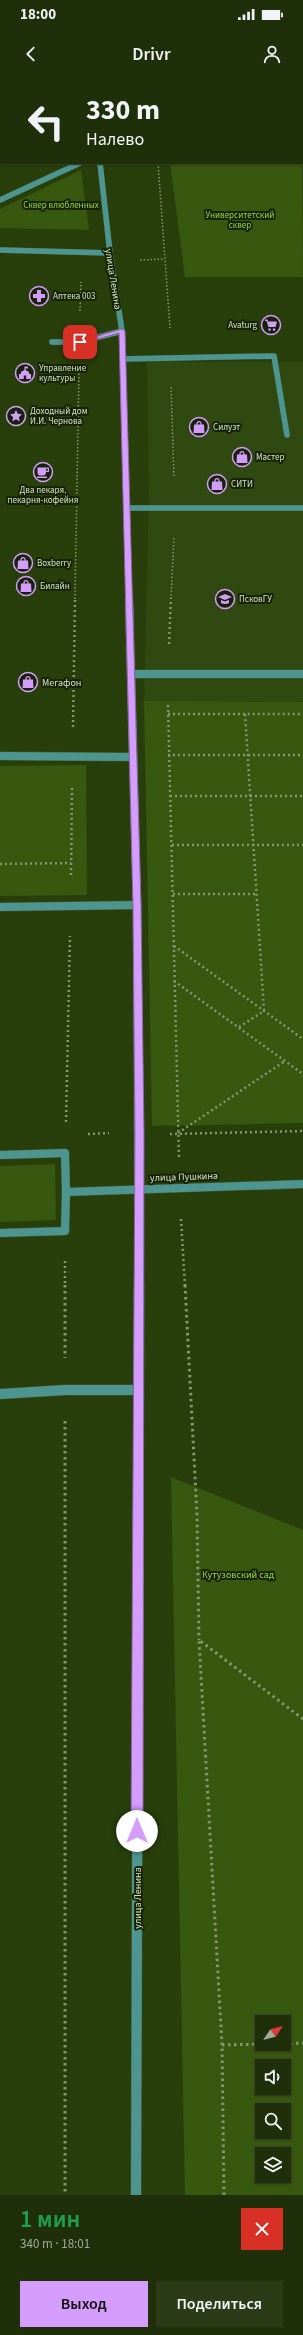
<!DOCTYPE html>
<html lang="ru">
<meta charset="utf-8">
<style>
:root{--surface:#1e2f09;--page:#2b3b17;--text:#f1f3f6;--muted:#a1a99c;--line:#3c4a2a;--accent:#d49cfb}
body{margin:0;font-family:"Source Sans 3",sans-serif;background:var(--page);color:var(--text);height:100vh;display:flex;flex-direction:column;font-size:15px;white-space:nowrap}
*{box-sizing:border-box;margin:0}
p{font-size:13px;color:var(--muted)}
.icon{flex:none;width:22px;height:22px;fill:none;stroke:currentColor;stroke-width:2;stroke-linecap:round;stroke-linejoin:round}
.map{position:relative;height:2115px;overflow:hidden}
.panel{display:flex;flex-direction:column;background:var(--surface);flex:1}
.panel>*{flex:none}
.banner{position:absolute;left:0px;top:0px;width:303px;height:84px;box-shadow:0 1px 3px #0004,0 0 0 1px var(--line);background:#1e2f09;color:var(--text);overflow:hidden}
.needle{width:26px;rotate:55deg}
.fabs{position:absolute;left:255px;top:1935px;display:grid;gap:8px}
.fabs a{display:grid;place-items:center;width:36px;height:36px;border-radius:0px;background:var(--surface);box-shadow:0 1px 3px #0004,0 0 0 1px var(--line);font-size:20px}
.pin{position:absolute;display:grid;place-items:center;width:34px;height:34px;color:#fff;margin:-17px;border-radius:8px;box-shadow:0 2px 6px #0006}
.me{position:absolute;width:44px;margin:-22px;rotate:0deg;stroke-linejoin:round;filter:drop-shadow(0 0 3px #0008)}
.turn{display:flex;align-items:center;gap:14px;height:84px;padding:0 20px;font-size:18px}
.turn .icon{width:52px;height:52px;stroke-width:2.5}
.turn b{display:block;font-size:28px;line-height:34px}
.round{display:grid;place-items:center;flex:none;width:42px;height:42px;border-radius:0px;background:var(--page)}
.head{display:flex;align-items:center;justify-content:space-between;height:68px;padding:0 20px}
h1{font-size:24px;font-weight:600;line-height:30px;color:#1e9e55}
.primary-button{display:flex;gap:8px;margin-top:auto;padding:8px 20px}
.primary-button a{flex:1;height:46px;border-radius:0px;background:var(--accent);color:#111;font-size:16px;font-weight:600;line-height:46px;text-align:center}
.primary-button a+a{background:var(--page);color:var(--text)}
.status{display:flex;justify-content:space-between;align-items:center;height:28px;padding:0 20px;background:var(--surface);direction:ltr}
.status svg{height:11px;fill:currentColor}
header{display:flex;justify-content:space-between;align-items:center;height:52px;padding:0 20px;background:var(--surface);font-size:18px;font-weight:600}
.map>svg:first-child{display:block}
.built{fill:#304910}
.green{fill:#38570f;fill-rule:evenodd}
.lines{fill:none;stroke-linecap:round;stroke-linejoin:round}
.lane-far2-casing{stroke:#465c2c;stroke-width:6}
.lane-far1-casing{stroke:#465c2c;stroke-width:9}
.lane-casing{stroke:#465c2c;stroke-width:11}
.street-far2-casing{stroke:#465c2c;stroke-width:6}
.street-far1-casing{stroke:#465c2c;stroke-width:9}
.street-casing{stroke:#465c2c;stroke-width:11}
.path-far2{stroke:#83986e;stroke-width:1.5;stroke-dasharray:1.5 2;stroke-linecap:butt}
.path-far1{stroke:#83986e;stroke-width:2.5;stroke-dasharray:2 3;stroke-linecap:butt}
.path{stroke:#83986e;stroke-width:3;stroke-dasharray:2.5 3.5;stroke-linecap:butt}
.lane-far2{stroke:#4c9591;stroke-width:5.5}
.lane-far1{stroke:#4c9591;stroke-width:8}
.lane{stroke:#4c9591;stroke-width:10}
.street-far2{stroke:#4c9591;stroke-width:5.5}
.street-far1{stroke:#4c9591;stroke-width:8}
.street{stroke:#4c9591;stroke-width:10}
.route{fill:#d49cfb;stroke:#8a65a3}
.labels{text-anchor:middle;stroke-width:4;stroke-linejoin:round;paint-order:stroke}
.far-park-label{font-size:9px;fill:#96da3f;stroke:#162308}
.far-poi-label{font-size:9px;fill:#d0e2c0;stroke:#162308;text-anchor:start}
.street-label{font-size:10px;fill:#d0e2c0;stroke:#162308}
.poi-label{font-size:10px;fill:#d0e2c0;stroke:#162308;text-anchor:start}
.park-label{font-size:10px;fill:#96da3f;stroke:#162308}
</style>
<div class="status"><b>18:00</b><svg viewBox="0 0 49 12"><path d="M0 12V9h3v3zM5 12V6h3v6zM10 12V3h3v9zM15 12V0h3v12zM26 1h20v11H26zM47 4h2v5h-2z"/></svg></div>
<header><svg class="icon" aria-label="back" viewBox="0 0 24 24"><path d="M15 5l-7 7 7 7"/></svg>Drivr<svg class="icon" aria-label="person" viewBox="0 0 24 24"><circle cx="12" cy="8" r="4"/><path d="M4 21q1-7 8-7t8 7"/></svg></header>
<div class="map">
<svg width="303" height="2115" viewBox="0 0 303 2115">
<rect width="100%" height="100%" fill="#283f0c"/>
<path class="built" d="M147 280 194 282H303V622L144 621 149 415Z"/>
<path class="green" d="M302 37 303 197H185L170 83H302Z
M81 90 89 150 0 148V129Z
M144 621 303 622V1043L152 1046Z
M86 685 87 815 0 816V686Z
M55 1084 56 1140 0 1142V1086Z
M171 1397 303 1450V2115H185ZM262 1942H284V1964H262ZM262 1986H284V2008H262ZM262 2030H284V2052H262ZM262 2074H284V2096H262Z"/>
<g class="lines">
<defs>
<path id="lane-far2" d="M52 262H80L122 251
M122 279 274 276 287 355
M128 428H303"/>
<path id="lane-far1" d="M132 594H303
M0 676 133 677
M0 827 137 825"/>
<path id="lane" d="M0 1314 65 1310H138"/>
<path id="street-far2" d="M100 83 110 173 122 251 129 519
M0 120 80 83
M0 170 110 173"/>
<path id="street-far1" d="M129 518 137 825 139 1206
M0 1075 65 1073 66 1112
M0 1153 65 1151 66 1112 303 1104"/>
<path id="street" d="M136 2115 139 1205"/>
</defs>
<use href="#lane-far2" class="lane-far2-casing"/>
<use href="#lane-far1" class="lane-far1-casing"/>
<use href="#lane" class="lane-casing"/>
<use href="#street-far2" class="street-far2-casing"/>
<use href="#street-far1" class="street-far1-casing"/>
<use href="#street" class="street-casing"/>
<path class="path-far2" d="M231 0 233 1
M158 83 170 248
M140 180 164 179
M80 231 81 202
M171 307 174 398
M75 519 79 292
M171 519 174 457"/>
<path class="path-far1" d="M169 564 171 518
M168 625 179 1078
M168 634H245
M73 647 75 518
M168 675H303
M170 716H303
M172 765H303
M0 784 71 783
M71 795 72 708
M173 814H258
M174 866 303 959
M174 901 303 994
M239 947 264 931 245 634H303
M66 1042 70 856
M178 1053 285 981
M88 1054 109 1053
M170 1054 303 1051
M181 1139 185 1206
M65 1181V1206"/>
<path class="path" d="M65 1205V1278
M185 1205 197 1435 199 1560
M65 1341V2115
M284 1964 303 1963
M222 1965 269 1964
M224 2115 222 1965 199 1560 303 1639"/>
<use href="#lane-far2" class="lane-far2"/>
<use href="#lane-far1" class="lane-far1"/>
<use href="#lane" class="lane"/>
<use href="#street-far2" class="street-far2"/>
<use href="#street-far1" class="street-far1"/>
<use href="#street" class="street"/>
</g>
<path class="route" d="M122 249 125 251 141 826 144 1053 143 1751 137 1756 131 1751 135 1053 133 826 119 253 80 264 77 262Z"/>
<defs>
<symbol id="pharmacy-ring" viewBox="-11 -11 22 22"><circle r="9.5" fill="#162308" stroke="#d49cfb" stroke-width="1.5"/><path d="M-2-6h4v4h4v4h-4v4h-4v-4h-4v-4h4Z" fill="#d49cfb"/></symbol>
<symbol id="supermarket-ring" viewBox="-11 -11 22 22"><circle r="9.5" fill="#162308" stroke="#d49cfb" stroke-width="1.5"/><path d="M-6-5.5h2.5l.6 2H6L4.5 2H-2.5L-4.4-4H-6ZM-1.5 3.2a1.3 1.3 0 1 0 .1 0ZM3 3.2a1.3 1.3 0 1 0 .1 0Z" fill="#d49cfb"/></symbol>
<symbol id="civic-ring" viewBox="-11 -11 22 22"><circle r="9.5" fill="#162308" stroke="#d49cfb" stroke-width="1.5"/><path d="M-.6-6.5H3V-4.5H.6V-3L4-1V1h2V6H-6V1h2V-1L-.6-3ZM-1.2 2.5V6h2.4V2.5Z" fill="#d49cfb"/></symbol>
<symbol id="sight-ring" viewBox="-11 -11 22 22"><circle r="9.5" fill="#162308" stroke="#d49cfb" stroke-width="1.5"/><path d="M0-6L1.8-2.2L6-1.7L2.9 1.2L3.7 5.4L0 3.3L-3.7 5.4L-2.9 1.2L-6-1.7L-1.8-2.2Z" fill="#d49cfb"/></symbol>
<symbol id="shop-ring" viewBox="-11 -11 22 22"><circle r="9.5" fill="#162308" stroke="#d49cfb" stroke-width="1.5"/><path d="M-5-2.5h2.3a2.7 3.5 0 0 1 5.4 0H5L5.5 6h-11ZM-1.5-2.5h3a1.5 2.3 0 0 0-3 0Z" fill="#d49cfb"/></symbol>
<symbol id="cafe-ring" viewBox="-11 -11 22 22"><circle r="9.5" fill="#162308" stroke="#d49cfb" stroke-width="1.5"/><path d="M-5.5-4.5H6V0H3Q3 3.5 0 3.5H-2.5Q-5.5 3.5-5.5 0ZM3-3.2v2h1.7v-2ZM-6 4.5H4V6H-6Z" fill="#d49cfb"/></symbol>
<symbol id="university-ring" viewBox="-11 -11 22 22"><circle r="9.5" fill="#162308" stroke="#d49cfb" stroke-width="1.5"/><path d="M0-5L7-2L0 1L-7-2ZM-4 1L0 2.5L4 1V4Q0 6-4 4Z" fill="#d49cfb"/></symbol>
</defs>
<g fill-rule="evenodd">
<use href="#pharmacy-ring" x="28" y="205" width="22" height="22"/>
<use href="#supermarket-ring" x="260" y="234" width="22" height="22"/>
<use href="#civic-ring" x="14" y="282" width="22" height="22"/>
<use href="#sight-ring" x="5" y="325" width="22" height="22"/>
<use href="#shop-ring" x="188" y="336" width="22" height="22"/>
<use href="#shop-ring" x="231" y="366" width="22" height="22"/>
<use href="#cafe-ring" x="32" y="381" width="22" height="22"/>
<use href="#shop-ring" x="206" y="393" width="22" height="22"/>
<use href="#shop-ring" x="12" y="472" width="22" height="22"/>
<use href="#shop-ring" x="15" y="495" width="22" height="22"/>
<use href="#university-ring" x="214" y="508" width="22" height="22"/>
<use href="#shop-ring" x="17" y="591" width="22" height="22"/>
</g>
<g class="labels">
<g class="far-park-label">
<text x="61" y="128">Сквер влюбленных</text>
<text x="240" y="138">Университетский<tspan x="240" dy="10">сквер</tspan></text>
</g>
<g class="far-poi-label">
<text x="53" y="219">Аптека 003</text>
<text x="257" y="248" text-anchor="end">Avaturg</text>
<text x="39" y="291">Управление<tspan x="39" dy="10">культуры</tspan></text>
<text x="30" y="334">Доходный дом<tspan x="30" dy="10">И.И. Чернова</tspan></text>
<text x="213" y="350">Силуэт</text>
<text x="256" y="380">Мастер</text>
<text x="231" y="407">СИТИ</text>
<text x="43" y="413" text-anchor="middle">Два пекаря,<tspan x="43" dy="10">пекарня-кофейня</tspan></text>
<text x="37" y="486">Boxberry</text>
<text x="40" y="509">Билайн</text>
<text x="239" y="522">ПсковГУ</text>
</g>
<g class="street-label">
<text transform="translate(114 199) rotate(81)" y="4">улица Ленина</text>
<text transform="translate(184 1096) rotate(-2)" y="4">улица Пушкина</text>
<text transform="translate(137 1818) rotate(-90)" y="4">улица Ленина</text>
</g>
<g class="poi-label">
<text x="42" y="606">Мегафон</text>
</g>
<g class="park-label">
<text x="238" y="1498">Кутузовский сад</text>
</g>
</g>
</svg>
<div class="fabs">
<a><svg class="needle" viewBox="-14 -14 28 28"><path d="M0-13l5 13h-10z" fill="#e53935"/><path d="M0 13l5-13h-10z" fill="#a1a99c"/></svg></a>
<a><svg class="icon" aria-label="sound" viewBox="0 0 24 24"><path d="M4 9h4l5-4v14l-5-4H4zM17 9q2 3 0 6"/></svg></a>
<a><svg class="icon" aria-label="search" viewBox="0 0 24 24"><circle cx="10" cy="10" r="6"/><path d="M15 15l6 6"/></svg></a>
<a><svg class="icon" aria-label="layers" viewBox="0 0 24 24"><path d="M12 4l9 5-9 5-9-5zM3 14l9 5 9-5"/></svg></a>
</div>
<div class="pin" style="left:80px;top:262px;background:#d93025"><svg class="icon" aria-label="arrive" viewBox="0 0 24 24"><path d="M6 21V4h12l-3 4 3 4H6"/></svg></div>
<svg class="me" style="left:137px;top:1751px" viewBox="-20 -20 40 40"><circle r="19" fill="#fff"/><path d="M0-13L10 11 0 6-10 11z" fill="#d49cfb"/></svg>
<div class="banner">
<div class="turn"><svg class="icon" aria-label="left" viewBox="0 0 24 24"><path d="M17 20v-9H6M10 6l-5 5 5 5"/></svg><div><b>330 m</b>Налево</div></div>
</div>
</div>
<section class="panel">
<div class="head"><div><h1>1 мин</h1><p>340 m · 18:01</p></div><a class="round" style="background:#d93025;color:#fff"><svg class="icon" aria-label="close" viewBox="0 0 24 24"><path d="M6 6l12 12M18 6L6 18"/></svg></a></div>
<div class="primary-button"><a>Выход</a><a>Поделиться</a></div>
</section>
